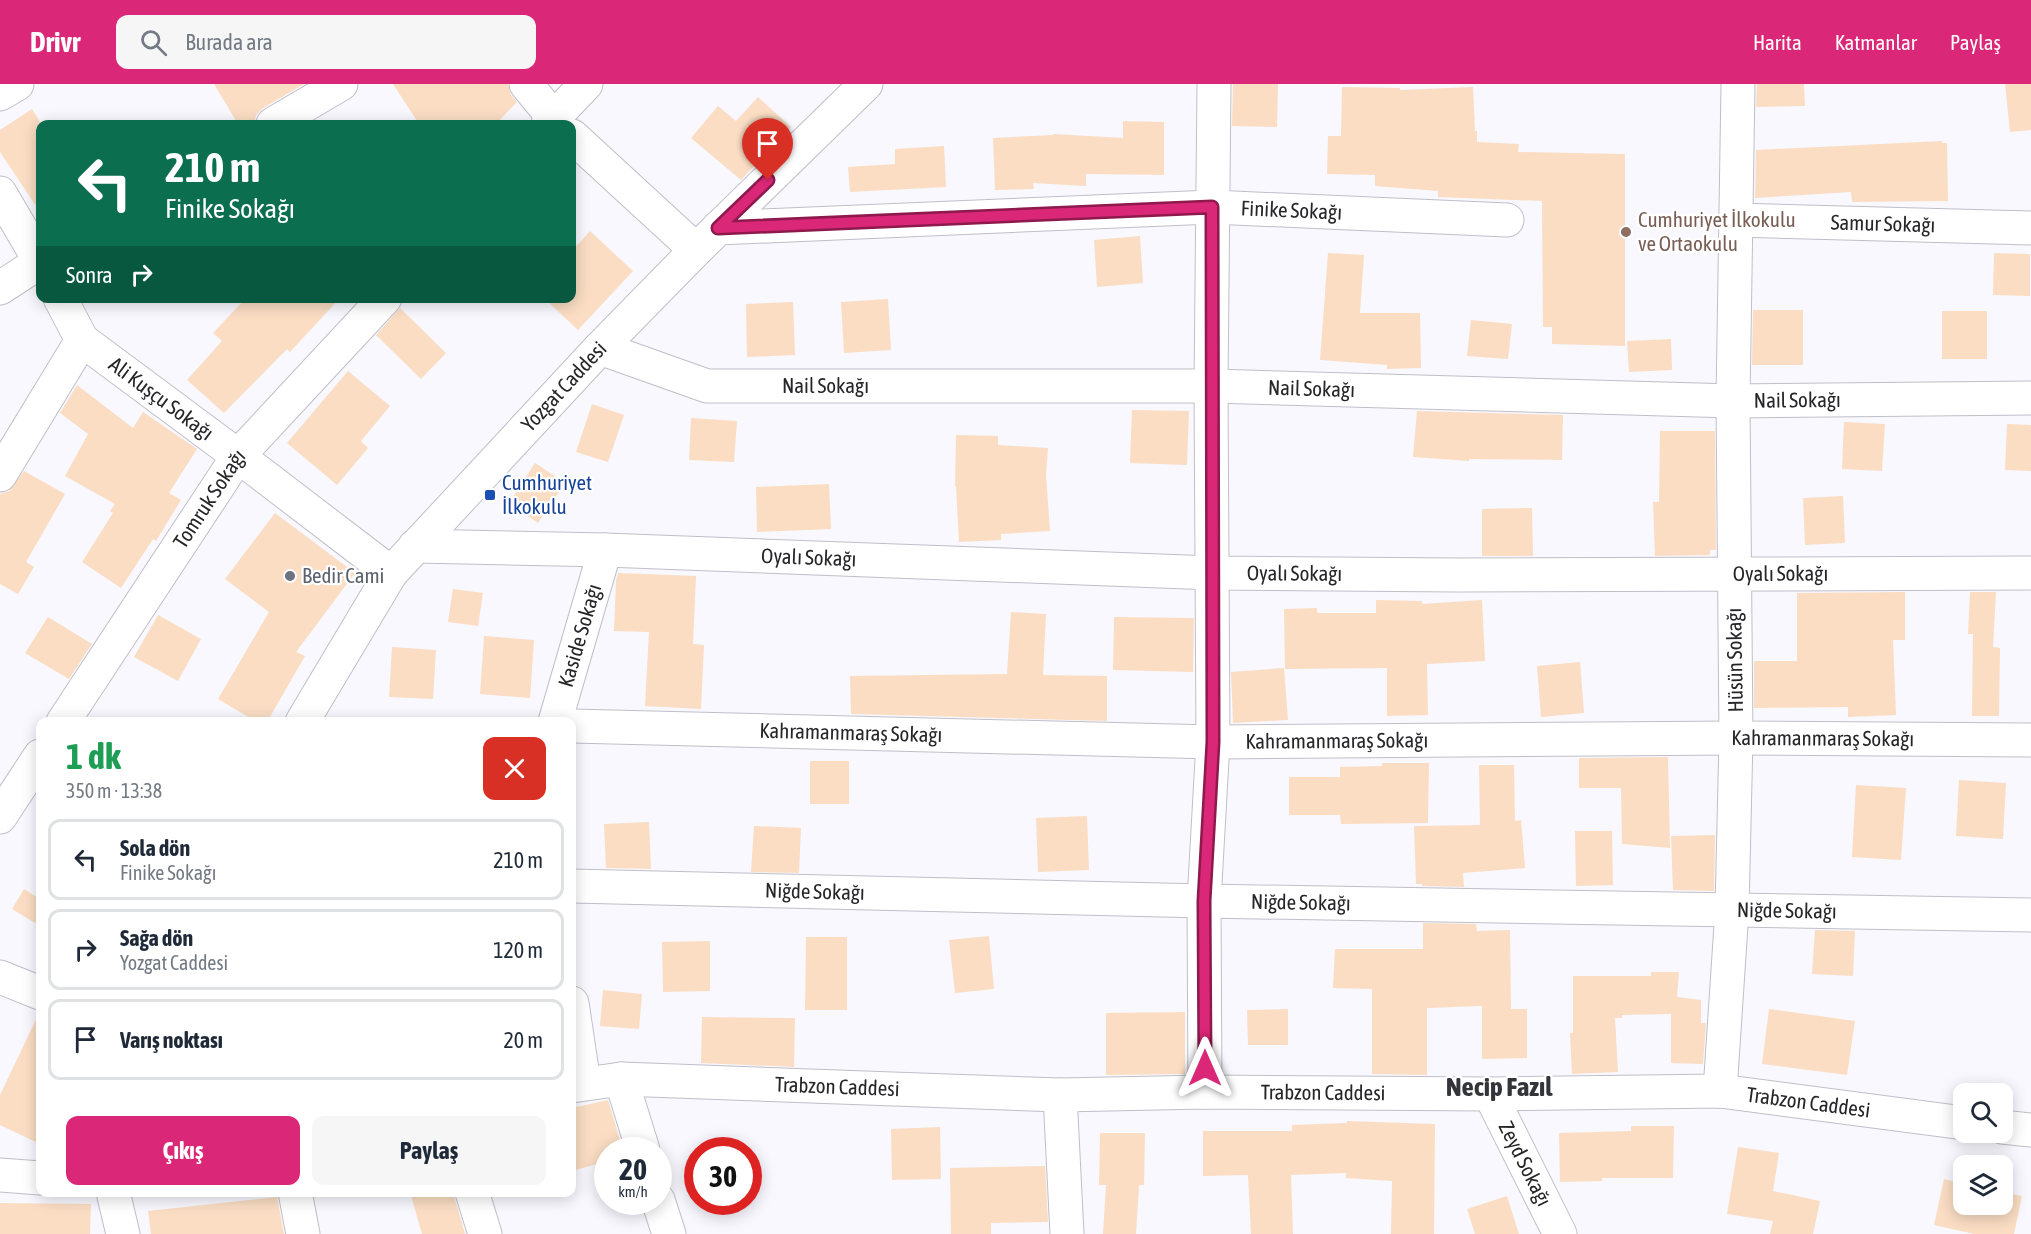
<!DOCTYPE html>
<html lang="tr">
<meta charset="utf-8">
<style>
:root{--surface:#fff;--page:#f6f6f7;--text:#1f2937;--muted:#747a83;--line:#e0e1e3;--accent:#db2777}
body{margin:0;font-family:"Asap Condensed",sans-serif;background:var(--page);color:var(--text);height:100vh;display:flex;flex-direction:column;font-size:22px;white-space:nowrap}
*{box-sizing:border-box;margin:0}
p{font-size:20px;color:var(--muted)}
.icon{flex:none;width:33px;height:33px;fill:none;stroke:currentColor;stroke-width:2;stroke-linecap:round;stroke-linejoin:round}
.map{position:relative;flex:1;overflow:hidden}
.panel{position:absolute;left:36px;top:633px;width:540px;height:480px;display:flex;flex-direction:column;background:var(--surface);border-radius:12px;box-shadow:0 3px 15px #0003}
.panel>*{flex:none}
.guide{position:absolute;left:36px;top:36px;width:540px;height:183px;border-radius:12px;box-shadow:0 3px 15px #0003;background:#0b6e4f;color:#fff;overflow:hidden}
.tools{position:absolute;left:1953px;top:999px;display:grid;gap:12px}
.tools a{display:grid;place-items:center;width:60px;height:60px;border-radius:12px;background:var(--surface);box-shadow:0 3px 15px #0003;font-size:30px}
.speed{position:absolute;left:594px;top:1053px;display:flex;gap:12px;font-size:30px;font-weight:700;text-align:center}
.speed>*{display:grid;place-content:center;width:78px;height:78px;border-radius:50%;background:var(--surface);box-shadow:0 3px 15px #0003;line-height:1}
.speed small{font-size:15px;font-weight:400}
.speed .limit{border:9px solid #d22;background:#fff;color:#111}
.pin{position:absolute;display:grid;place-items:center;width:51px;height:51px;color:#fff;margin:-62px -26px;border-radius:50% 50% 50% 0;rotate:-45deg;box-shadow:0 0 6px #0007}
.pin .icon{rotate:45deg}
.me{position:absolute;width:66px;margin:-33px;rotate:0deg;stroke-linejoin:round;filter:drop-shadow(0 0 4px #0008)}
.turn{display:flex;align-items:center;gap:21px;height:126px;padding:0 30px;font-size:27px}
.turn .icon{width:78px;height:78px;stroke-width:2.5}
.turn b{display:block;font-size:42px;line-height:51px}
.then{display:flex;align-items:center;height:57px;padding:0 30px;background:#0003;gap:12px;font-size:22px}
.round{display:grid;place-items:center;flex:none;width:63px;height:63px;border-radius:12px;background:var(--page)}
.overview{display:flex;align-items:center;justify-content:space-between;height:102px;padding:0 30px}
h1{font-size:36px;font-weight:700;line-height:45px;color:#1e9e55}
.action{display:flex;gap:12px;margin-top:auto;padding:12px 30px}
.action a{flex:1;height:69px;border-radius:12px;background:var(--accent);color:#fff;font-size:24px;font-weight:700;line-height:69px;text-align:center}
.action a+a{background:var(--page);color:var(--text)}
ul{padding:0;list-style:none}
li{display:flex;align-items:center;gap:18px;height:81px;margin:0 12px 9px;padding:0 18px;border:3px solid var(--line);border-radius:12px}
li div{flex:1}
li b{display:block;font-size:22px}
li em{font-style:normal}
header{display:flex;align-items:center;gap:36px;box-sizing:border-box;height:84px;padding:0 30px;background:var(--accent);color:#fff}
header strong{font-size:28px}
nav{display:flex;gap:33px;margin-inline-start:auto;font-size:21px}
.search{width:420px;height:54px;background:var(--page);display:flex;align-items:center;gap:15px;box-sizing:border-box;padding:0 21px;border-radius:12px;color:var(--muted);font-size:22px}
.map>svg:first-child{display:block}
.building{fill:#faddc3}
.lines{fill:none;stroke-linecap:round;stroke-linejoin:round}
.minor-casing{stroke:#c0bfc9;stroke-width:35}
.major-casing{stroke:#c0bfc9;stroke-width:35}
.minor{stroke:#fff;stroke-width:33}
.major{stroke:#fff;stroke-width:33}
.route-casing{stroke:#8e194d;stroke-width:15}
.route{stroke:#db2777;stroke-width:10}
.education-dot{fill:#8d6e63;stroke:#fff;stroke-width:2}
.transit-dot{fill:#1a4fb4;stroke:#fff;stroke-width:2}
.worship-dot{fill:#6b7280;stroke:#fff;stroke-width:2}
.labels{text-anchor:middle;stroke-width:4.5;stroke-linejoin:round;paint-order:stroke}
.street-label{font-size:21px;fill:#262629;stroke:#fff}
.education-label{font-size:21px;fill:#785e54;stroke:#fff;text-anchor:start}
.transit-label{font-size:21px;fill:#164399;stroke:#fff;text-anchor:start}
.worship-label{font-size:21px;fill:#5b616d;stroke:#fff;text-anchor:start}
.district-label{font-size:27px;font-weight:bold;fill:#34343b;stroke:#fff}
</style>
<header>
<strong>Drivr</strong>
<div class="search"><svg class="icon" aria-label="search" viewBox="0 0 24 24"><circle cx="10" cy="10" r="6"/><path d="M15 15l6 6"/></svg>Burada ara</div>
<nav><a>Harita</a><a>Katmanlar</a><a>Paylaş</a></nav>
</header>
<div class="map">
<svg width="2031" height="1150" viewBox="0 0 2031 1150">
<rect width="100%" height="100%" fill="#f8f8fe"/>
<path class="building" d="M214 0H304L263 24 256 31 254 40H238Z
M393 0H508L511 11 517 18 496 40H419Z
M1233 0H1278L1277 43 1232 42Z
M1757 0H1804L1805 22 1756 23Z
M2005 0H2031V46L2010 48Z
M1342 3 1400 4V6L1473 3 1475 47H1477V58L1519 60 1518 68 1625 70V262L1552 260V243H1543L1542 117 1438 113V107L1375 102V91L1327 90 1328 52H1341Z
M758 13 791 43 741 96 691 54 718 22 736 37Z
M32 25 40 38V128L0 68V46Z
M1123 37 1164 38V91L1086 90V102L1033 99 1034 105 995 106 993 54 1053 51V50L1123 54Z
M1942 57V59H1947L1948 117 1852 118 1851 108 1755 114 1756 66Z
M944 62 946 103 850 108 848 83 895 80V65Z
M590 147 633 187 578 246 544 214H572V167Z
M1140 152 1143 199 1097 203 1094 156Z
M1328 169 1364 171 1360 229H1420L1421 284 1387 285V281L1320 276Z
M1994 169 2030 170V212L1993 211Z
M246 214H340L290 268 287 265 224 329 187 296 222 257 213 249Z
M888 215 891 266 844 269 841 218Z
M793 218 795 271 747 273 746 220Z
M400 224 446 269 421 295 376 251Z
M1753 226H1803V281H1752Z
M1942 227H1987V275H1942Z
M1471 236 1512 240 1508 275 1467 272Z
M1671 255 1672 286 1629 288 1627 257Z
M348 287 390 322 361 357 368 364 337 401 287 359Z
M77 301 133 344 143 328 197 365 169 409 181 416 156 457 153 455 121 504 82 478 113 429 110 427 115 420 65 392 88 350 60 329Z
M592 320 624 331 608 378 576 368Z
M1132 326 1189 327 1187 381 1130 379Z
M1417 327 1563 331 1562 376 1469 375V377L1413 373Z
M691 334 737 337 734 378 689 376Z
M1844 338 1885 340 1882 387 1842 385Z
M2007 340 2031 341V387L2005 386Z
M1660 347H1715L1716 466H1710V471L1655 472 1653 418H1659Z
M956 351 998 352V361L1048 364 1046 391 1050 447 1001 450V456L959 458 956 402H955Z
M535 379 565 399 538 439 509 419Z
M24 387 65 410 26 478 34 483 18 510 0 500V410L9 407Z
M829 400 831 445 757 448 756 403Z
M1843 412 1845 459 1805 461 1803 414Z
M1532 424 1533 472H1482V425Z
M275 429 355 489 296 568 305 572 267 638H257L218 615 269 528 225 495Z
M618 489 696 492 693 560 704 561 701 625 645 622 649 548 614 547 616 497Z
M453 505 483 509 478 542 448 538Z
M1905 508V556H1893L1896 631 1848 633V623L1754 624V577H1797V509Z
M1970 508H1996L1993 563 2000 564 1999 632H1972L1973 550H1968Z
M1376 516 1422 517V520L1482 516 1485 577 1427 580 1428 631 1387 632V584L1285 585 1284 525 1317 524V529H1376Z
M1011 528 1046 530 1043 591 1107 592V637L851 630 850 592 1007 590Z
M158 531 201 555 178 597 134 573Z
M48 533 92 560 69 595 25 569Z
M1114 533 1194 534 1193 588 1113 586Z
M484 552 534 556 530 614 480 610Z
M392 563 436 566 433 615 389 613Z
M1580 578 1584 629 1541 633 1537 582Z
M1284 584 1288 636 1233 639 1231 588Z
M1668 673 1670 764 1622 760 1621 704H1579V674Z
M810 677H849V720H810Z
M1382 679H1429L1428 739 1341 740 1340 731H1289V693H1340V683L1382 682Z
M1479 681H1514L1515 737 1521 736 1525 784 1463 789 1464 803 1422 802V800H1416L1414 742 1480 741Z
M1959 696 2006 699 2003 755 1956 752Z
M1856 701 1906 704 1901 776 1852 773Z
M1087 732 1089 786 1038 788 1036 734Z
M649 738 651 785 606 784 604 740Z
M754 742 801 744 799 789 751 788Z
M1575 747H1612L1613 801 1576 802Z
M1715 751 1714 807 1673 806 1671 752Z
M24 805 40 815V842L12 825Z
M1423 839 1476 840 1477 847 1510 846 1511 925H1527V974L1482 975V922L1427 924V991L1372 990V905L1333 904 1335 865H1423Z
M1815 846 1855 847 1853 892 1812 890Z
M989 852 994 905 955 909 949 856Z
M806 853H847V926H805Z
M710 857V907L663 908 662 858Z
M1651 888H1679L1677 913 1701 916V939H1706L1703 980 1671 979V930L1622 931V934H1615L1618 988 1572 990 1570 949H1573V892H1651Z
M603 906 642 910 639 945 600 942Z
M1288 925V961H1248L1247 926Z
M1769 925 1855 937 1847 991 1762 980Z
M40 927V1060L0 1041V1011Z
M1185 928V990L1106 991V929Z
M702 933 795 934 794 983 701 979Z
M608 1016 623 1066H608V1077L572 1087V1024Z
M1347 1037 1435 1040 1434 1150H1391L1392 1097 1346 1094V1089L1291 1091 1293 1150H1251L1248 1091 1203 1092V1047H1292V1041L1347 1039Z
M1631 1042H1674L1673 1094H1602V1097L1560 1098 1559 1049 1631 1047Z
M940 1043 941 1095 892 1096 891 1045Z
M1100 1049H1145L1144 1101H1139L1136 1150H1103L1106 1101H1099Z
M1738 1063 1779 1069 1773 1107 1820 1117 1813 1150H1770L1773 1137 1727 1130Z
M1045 1082 1048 1138 991 1139V1150H951L950 1084Z
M1944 1095 1964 1100V1120H2002V1108L2022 1112 2014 1150H1974L1934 1141Z
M410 1108H453L465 1150H422Z
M1507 1112 1519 1150H1475L1467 1125Z
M277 1113 284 1150H151L148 1127Z
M0 1119 91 1120 90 1150H0Z"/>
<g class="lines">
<defs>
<g id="minor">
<path d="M526 0 559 40"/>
<path d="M0 10 17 0"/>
<path d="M273 40 341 0"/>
<path d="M548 40 586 0"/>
<path d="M572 52 696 166"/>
<path d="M0 109 40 177"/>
<path id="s1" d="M1735 136 2031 144"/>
<path id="s2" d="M718 144 1212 123 1507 136"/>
<path d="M0 204 40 178"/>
<path id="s3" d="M60 214 82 256 238 372 391 489"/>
<path id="s4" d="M600 264 707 302H1211L1733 317 2031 314"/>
<path d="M0 391 82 256"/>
<path id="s5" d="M415 462 605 466 1213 489 1458 491 2031 489"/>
<path id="s6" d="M63 638 238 372 385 214"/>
<path id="s7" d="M302 638 391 489 600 264 696 166 866 0"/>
<path id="s8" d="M555 638 605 466"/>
<path id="s9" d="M572 642 1213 658 1736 654 2031 656"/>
<path d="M0 733 40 672"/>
<path id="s10" d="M572 802 1204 817 2031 831"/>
<path d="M0 893 40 909"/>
<path d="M572 919 584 999"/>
<path d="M621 995 643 1066"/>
<path d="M1720 1007 1732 826 1736 654 1733 317 1738 0"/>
<path d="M1205 1008 1204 817 1213 658 1211 302 1214 0"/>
<path id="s11" d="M1490 1010 1560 1150"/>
<path d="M1060 1011 1067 1150"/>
<path d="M113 1108 123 1150"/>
<path d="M295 1108 303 1150"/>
<path d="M472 1108 485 1150"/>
<path d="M658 1116 669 1150"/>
</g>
<g id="major">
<path id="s12" d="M572 1002 621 995 1060 1011 1205 1008 1490 1010 1720 1007 1964 1039"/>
<path d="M2002 1043 2031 1046"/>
<path d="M0 1091 40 1094"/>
</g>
</defs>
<use href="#minor" class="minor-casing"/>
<use href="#major" class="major-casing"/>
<use href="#minor" class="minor"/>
<use href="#major" class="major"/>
</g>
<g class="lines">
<defs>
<path id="route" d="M768 96 718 144 1212 123 1213 658 1204 817 1205 984"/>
</defs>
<use href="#route" class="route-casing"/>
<use href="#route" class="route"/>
</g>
<circle class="education-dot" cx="1626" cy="148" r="6"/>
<rect class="transit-dot" x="484" y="405" width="12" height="12" rx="3"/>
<circle class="worship-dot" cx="290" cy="492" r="6"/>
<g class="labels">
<g class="street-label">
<text dy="7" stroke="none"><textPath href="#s2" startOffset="574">Finike Sokağı</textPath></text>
<text dy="7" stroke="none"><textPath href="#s1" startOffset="148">Samur Sokağı</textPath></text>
<text dy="7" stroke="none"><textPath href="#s4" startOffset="232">Nail Sokağı</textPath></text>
<text dy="7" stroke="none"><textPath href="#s7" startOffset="428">Yozgat Caddesi</textPath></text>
<text dy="7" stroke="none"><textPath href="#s4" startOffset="718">Nail Sokağı</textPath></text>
<text dy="7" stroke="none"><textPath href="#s3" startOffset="146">Ali Kuşçu Sokağı</textPath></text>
<text dy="7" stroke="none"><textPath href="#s4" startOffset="1204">Nail Sokağı</textPath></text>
<text dy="7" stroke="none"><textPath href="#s6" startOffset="267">Tomruk Sokağı</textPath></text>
<text dy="7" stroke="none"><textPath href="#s5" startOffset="394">Oyalı Sokağı</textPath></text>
<text dy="7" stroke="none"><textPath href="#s5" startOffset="880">Oyalı Sokağı</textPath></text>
<text dy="7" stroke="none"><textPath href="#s5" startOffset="1366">Oyalı Sokağı</textPath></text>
<text dy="7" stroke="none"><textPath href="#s8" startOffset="90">Kaside Sokağı</textPath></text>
<text transform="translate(1735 576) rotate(-91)" y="7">Hüsün Sokağı</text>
<text dy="7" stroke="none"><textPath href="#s9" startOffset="279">Kahramanmaraş Sokağı</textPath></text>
<text dy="7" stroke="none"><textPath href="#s9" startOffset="1251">Kahramanmaraş Sokağı</textPath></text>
<text dy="7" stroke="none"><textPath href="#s9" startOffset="765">Kahramanmaraş Sokağı</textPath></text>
<text dy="7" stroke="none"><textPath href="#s10" startOffset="243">Niğde Sokağı</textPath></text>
<text dy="7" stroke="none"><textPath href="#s10" startOffset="729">Niğde Sokağı</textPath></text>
<text dy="7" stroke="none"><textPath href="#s10" startOffset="1215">Niğde Sokağı</textPath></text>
<text dy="7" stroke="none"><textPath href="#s12" startOffset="266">Trabzon Caddesi</textPath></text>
<text dy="7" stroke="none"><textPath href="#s12" startOffset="752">Trabzon Caddesi</textPath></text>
<text dy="7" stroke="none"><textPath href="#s12" startOffset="1238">Trabzon Caddesi</textPath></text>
<text dy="7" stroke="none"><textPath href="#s11" startOffset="78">Zeyd Sokağı</textPath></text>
</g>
<g class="education-label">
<text x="1638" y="143">Cumhuriyet İlkokulu<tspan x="1638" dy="24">ve Ortaokulu</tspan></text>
</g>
<g class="transit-label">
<text x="502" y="406">Cumhuriyet<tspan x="502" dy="24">İlkokulu</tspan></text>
</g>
<g class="worship-label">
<text x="302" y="499">Bedir Cami</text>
</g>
<g class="district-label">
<text x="1499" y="1012">Necip Fazıl</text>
</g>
</g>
</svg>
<div class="tools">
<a><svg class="icon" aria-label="search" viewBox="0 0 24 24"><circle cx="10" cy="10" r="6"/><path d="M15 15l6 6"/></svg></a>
<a><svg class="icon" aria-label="layers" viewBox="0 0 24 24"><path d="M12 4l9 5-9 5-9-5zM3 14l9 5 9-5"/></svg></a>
</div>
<div class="speed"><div>20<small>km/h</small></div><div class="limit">30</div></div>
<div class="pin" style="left:768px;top:96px;background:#d93025"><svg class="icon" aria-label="arrive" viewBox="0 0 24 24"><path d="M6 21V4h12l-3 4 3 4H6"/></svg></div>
<svg class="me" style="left:1205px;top:984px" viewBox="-20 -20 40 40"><path d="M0-17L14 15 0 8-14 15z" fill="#db2777" stroke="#fff" stroke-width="4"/></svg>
<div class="guide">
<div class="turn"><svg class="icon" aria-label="left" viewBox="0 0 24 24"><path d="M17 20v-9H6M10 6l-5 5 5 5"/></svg><div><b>210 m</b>Finike Sokağı</div></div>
<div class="then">Sonra<svg class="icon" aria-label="right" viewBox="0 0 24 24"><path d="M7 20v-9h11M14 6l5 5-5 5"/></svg></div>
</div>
<section class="panel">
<div class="overview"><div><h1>1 dk</h1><p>350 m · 13:38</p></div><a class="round" style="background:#d93025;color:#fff"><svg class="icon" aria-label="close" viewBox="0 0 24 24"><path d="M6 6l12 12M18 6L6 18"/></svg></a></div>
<ul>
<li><svg class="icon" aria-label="left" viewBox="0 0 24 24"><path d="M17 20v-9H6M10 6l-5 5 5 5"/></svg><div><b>Sola dön</b><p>Finike Sokağı</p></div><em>210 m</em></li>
<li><svg class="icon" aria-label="right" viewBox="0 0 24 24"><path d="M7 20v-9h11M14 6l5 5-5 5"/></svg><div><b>Sağa dön</b><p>Yozgat Caddesi</p></div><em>120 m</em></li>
<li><svg class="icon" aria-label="arrive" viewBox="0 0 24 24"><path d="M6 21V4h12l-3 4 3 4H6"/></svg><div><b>Varış noktası</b></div><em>20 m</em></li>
</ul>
<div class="action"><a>Çıkış</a><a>Paylaş</a></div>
</section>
</div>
